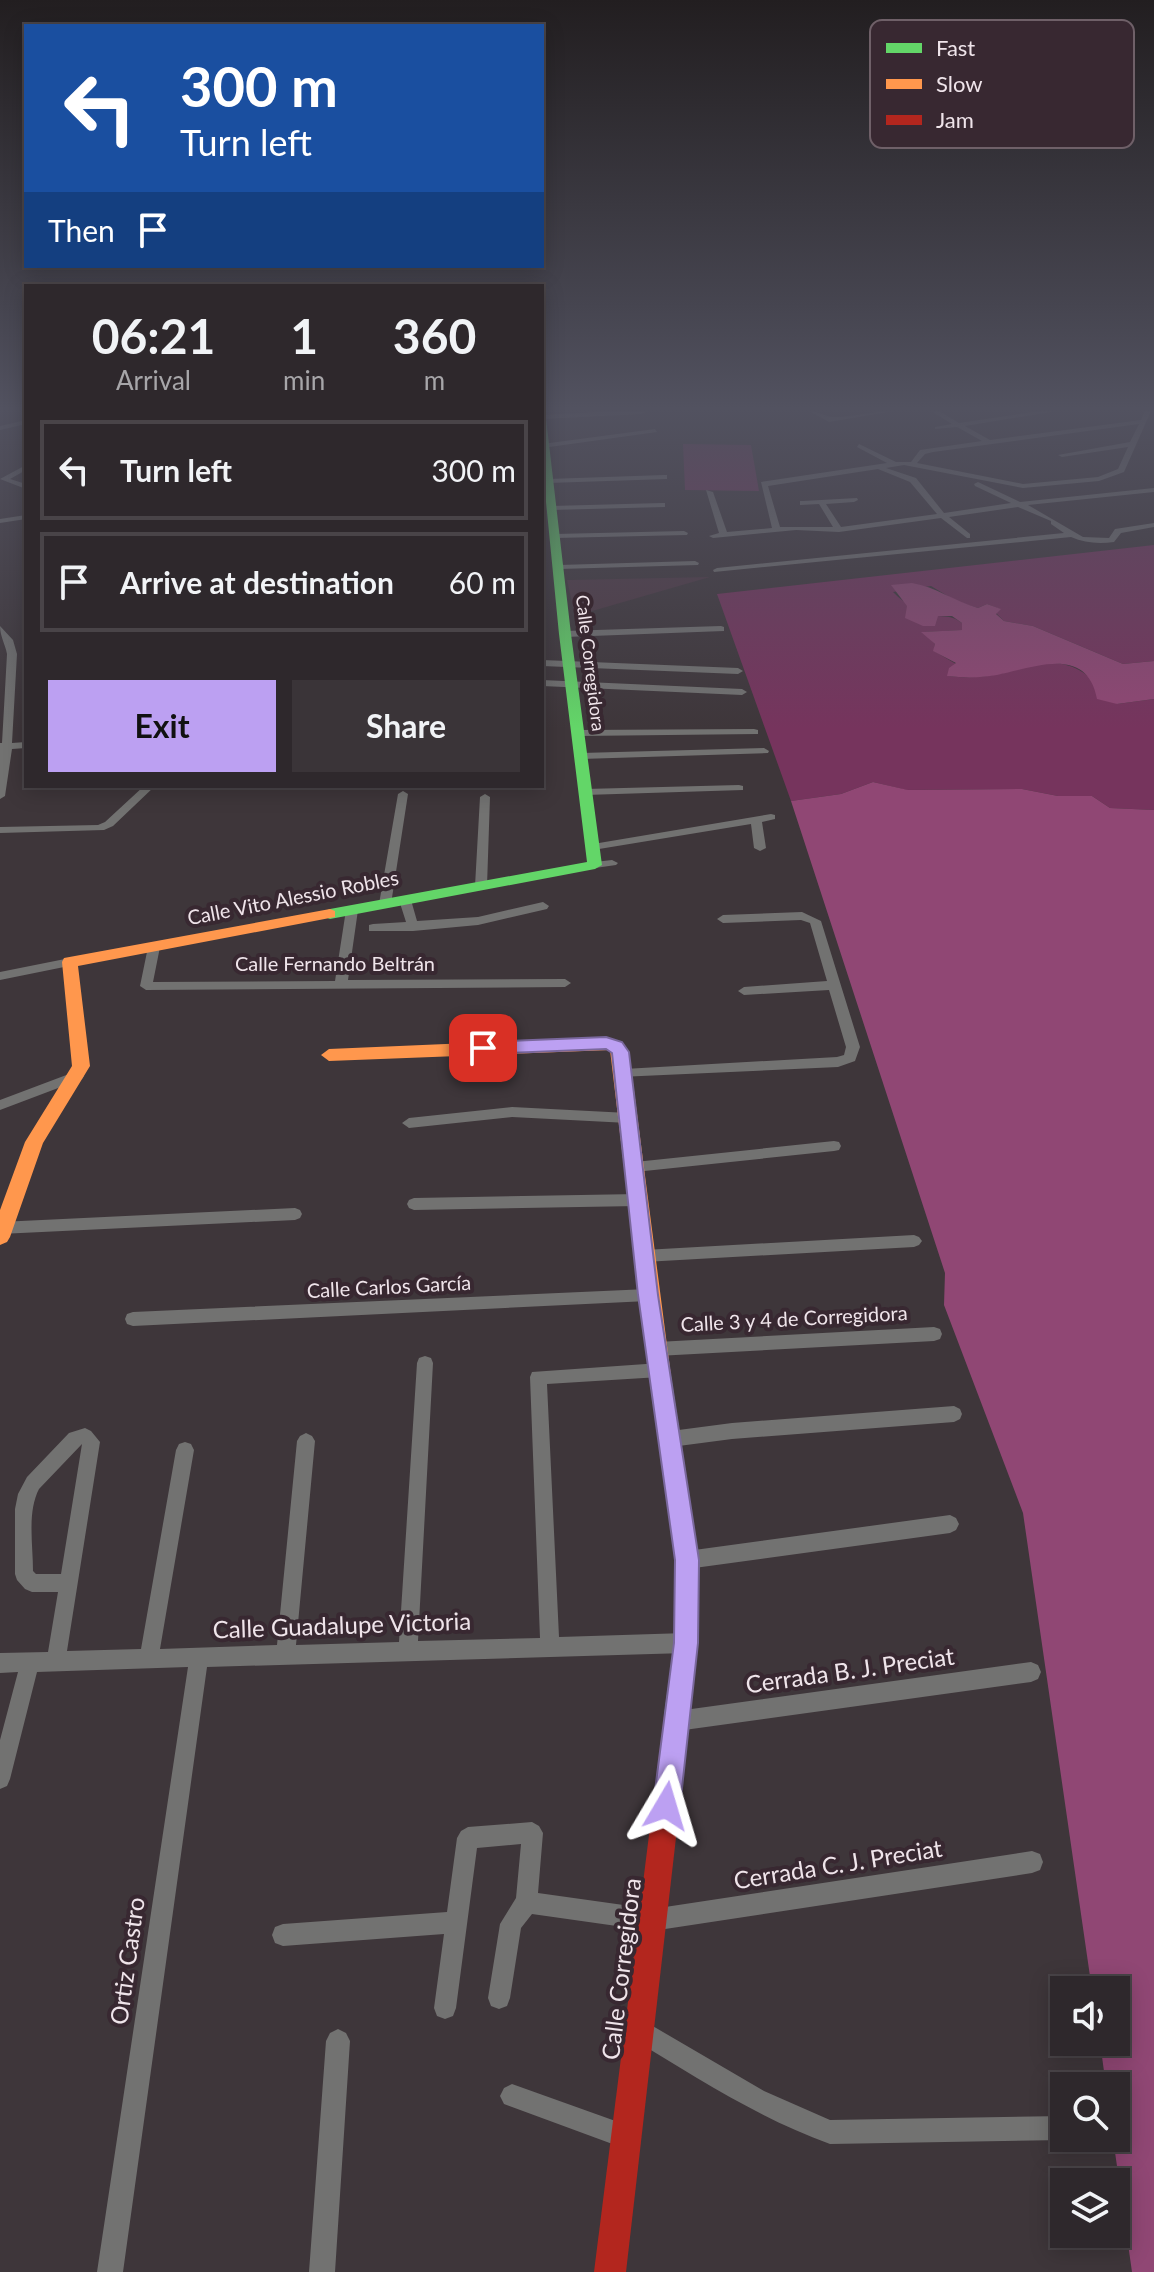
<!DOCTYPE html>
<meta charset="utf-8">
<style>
:root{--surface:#2e282c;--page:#3a3438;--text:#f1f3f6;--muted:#a7a6a9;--line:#494448;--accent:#bca0f2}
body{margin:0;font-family:Lato,sans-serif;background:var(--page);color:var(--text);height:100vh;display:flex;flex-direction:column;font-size:30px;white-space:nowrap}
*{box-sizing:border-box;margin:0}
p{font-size:26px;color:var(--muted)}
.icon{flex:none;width:44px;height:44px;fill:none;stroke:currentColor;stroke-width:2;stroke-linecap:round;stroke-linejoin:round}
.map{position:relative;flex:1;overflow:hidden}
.panel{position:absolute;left:24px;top:284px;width:520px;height:504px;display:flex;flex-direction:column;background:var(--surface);border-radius:0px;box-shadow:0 4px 20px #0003,0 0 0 2px var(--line)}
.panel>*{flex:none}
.banner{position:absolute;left:24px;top:24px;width:520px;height:244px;border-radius:0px;box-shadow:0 4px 20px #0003,0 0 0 2px var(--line);background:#1a4fa0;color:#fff;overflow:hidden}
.tools{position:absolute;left:1050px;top:1976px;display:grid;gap:16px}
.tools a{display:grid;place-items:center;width:80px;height:80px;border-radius:0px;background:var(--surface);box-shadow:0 4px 20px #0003,0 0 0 2px var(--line);font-size:40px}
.pin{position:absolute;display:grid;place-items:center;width:68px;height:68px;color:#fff;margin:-34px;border-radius:16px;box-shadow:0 4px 12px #0006}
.me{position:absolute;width:88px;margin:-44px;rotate:7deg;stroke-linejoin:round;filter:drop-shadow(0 0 6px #0008)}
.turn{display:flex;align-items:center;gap:28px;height:168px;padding:0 24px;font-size:36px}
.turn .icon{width:104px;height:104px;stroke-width:2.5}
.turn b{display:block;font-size:56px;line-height:68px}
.then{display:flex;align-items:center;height:76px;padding:0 24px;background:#0003;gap:16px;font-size:30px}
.eta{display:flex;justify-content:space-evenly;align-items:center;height:136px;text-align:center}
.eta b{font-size:48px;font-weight:700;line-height:56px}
.cta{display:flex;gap:16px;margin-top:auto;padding:16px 24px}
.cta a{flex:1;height:92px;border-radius:0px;background:var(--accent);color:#111;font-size:32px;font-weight:700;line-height:92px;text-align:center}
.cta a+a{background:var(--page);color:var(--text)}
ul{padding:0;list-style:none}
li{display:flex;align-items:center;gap:24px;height:100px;margin:0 16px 12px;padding:0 8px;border:4px solid var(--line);border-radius:0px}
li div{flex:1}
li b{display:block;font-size:30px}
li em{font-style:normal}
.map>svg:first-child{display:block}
.built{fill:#4e3944}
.green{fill:#76345d}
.forest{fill:#904774}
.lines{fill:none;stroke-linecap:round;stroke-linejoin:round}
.street{fill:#727271;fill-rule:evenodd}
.fast{fill:#63d668;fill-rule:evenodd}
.slow{fill:#ff974d;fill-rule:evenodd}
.jam{fill:#b3261e;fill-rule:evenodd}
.route{fill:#bca0f2;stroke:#7a689d;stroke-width:2}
.labels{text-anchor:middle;stroke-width:8;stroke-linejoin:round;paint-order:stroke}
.far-street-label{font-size:18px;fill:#efe4ea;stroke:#382831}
.street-label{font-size:20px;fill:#efe4ea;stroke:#382831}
.near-street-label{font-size:24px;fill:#efe4ea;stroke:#382831}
.key{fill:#382831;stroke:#6f6068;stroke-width:2}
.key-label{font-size:22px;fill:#efe4ea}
</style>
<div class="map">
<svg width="1154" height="2272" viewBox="0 0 1154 2272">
<rect width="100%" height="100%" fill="#3e363a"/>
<path class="built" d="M710 577 575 616 567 580Z"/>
<path class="green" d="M683 444 751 445 759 491 685 490Z
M1154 545V661L1123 664 1033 626 1004 621 996 613 1000 609 987 604 978 608 956 601 931 586 893 592C906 605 920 613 938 616 949 617 952 616 962 623L963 630 923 632 935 644 934 651 956 664 948 676C965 678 981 678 998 674 1026 669 1051 655 1079 670 1092 677 1105 694 1117 704L1154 699V810L1110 808 1092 796H1058L1022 789 907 790 873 782 841 794 791 801 717 594Z"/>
<path class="forest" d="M912 583C936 587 954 601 978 608L987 604 1001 609 996 614 1004 621 1033 626 1123 664 1154 661V699L1117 704 1097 699C1087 644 1033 668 997 675 980 678 965 678 947 676L949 668 956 663 933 651 935 644 921 632 962 630V623L952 616H938L935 626H923L905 618 907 606 891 585Z
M873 782 908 790 1022 789 1058 796H1092L1110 808 1154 810V2272H1132L1113 2138H1116V2086H1106L1100 2042H1116V1990H1092L1023 1513 944 1305 945 1273 791 801 841 794Z"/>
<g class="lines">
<path class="street" d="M617 411 645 412 642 414 542 419V415Z
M809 411C818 411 825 417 834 417 854 417 874 411 894 411L829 422Z
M931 411H939L959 423 1039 411H1057L965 426 990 440 1141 420 1145 411H1151L1124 472 1099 481 1023 488 904 465 886 468 916 478 944 513 1011 503 975 486 974 484 978 482 1020 502 1154 488V492L1028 505 1083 537 1109 538 1115 529 1154 523V527L1121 533 1114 542C1098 544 1085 543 1071 537L714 572 713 570 717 568 1064 533 1051 524V521L1018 507 949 517 970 534V538H967L941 518 839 532 796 530 713 538 709 536 719 533 706 490 713 492 727 532 772 528 761 482 887 463 857 447 859 444 896 462H911L920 450 982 441 957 427 935 429V427L952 424ZM1139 424 1130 442 1058 455 1062 457 1128 447 1118 469 1098 477 1023 484 917 463 925 454 933 452ZM878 469 910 482 937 514 841 527 826 504 854 502 858 500 857 498 803 501H800V505L819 504 833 527H780L768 486Z
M26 420V424L0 430V426Z
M655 429 657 432 542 448V444Z
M26 465V470L10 479 26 484V489L0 479Z
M664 475H667V479L548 483 544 481 548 479Z
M662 503H665V507L551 510 547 508 551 506Z
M26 515V519L0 523V519Z
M684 531 688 533 687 535 555 538 551 536 555 534Z
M695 561 699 563 698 565 559 569 555 567 559 565Z
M0 626 13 640 17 654 12 743 26 742V748L12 749 5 796 0 799V743H2L7 654C5 644 0 636 0 626Z
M721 626 724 627V631L565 637 561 634 565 631Z
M542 660 738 668 743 671 738 674 542 666Z
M542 680 742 689 747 692 742 695 542 686Z
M754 729 758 730V734L579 736 574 733 579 730Z
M764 748 769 751 768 753 581 759 576 756 581 753Z
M739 785 743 786V790L585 795 580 792 585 789Z
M144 786H155L113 826 104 830 0 833V827L98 825 105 822Z
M403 791 408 794 391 904 385 908 379 904 398 794Z
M485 794 490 797 487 886 481 889 475 886 480 797Z
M771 814 775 815V819L762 822 766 848 760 851 754 848 751 824 593 850 587 847 593 844Z
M612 860 618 863 616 865 595 868 589 865 595 862Z
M405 896 411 900 417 921 478 917 543 902 549 906 547 909 478 925 413 931H369V925L373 924 406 922 399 900Z
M352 906 358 910 348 980 565 979 571 983 565 987 146 990 140 986 148 947 154 943 160 947 153 982 335 981 346 910Z
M802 912 821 921 860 1047 855 1061 838 1067 619 1077 617 1074 624 1069 837 1057 844 1055 846 1047 829 990 744 995 738 991 744 987 827 981 810 923 801 920 723 923 717 919 723 915Z
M70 958 74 959 76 962 74 965 0 980V972Z
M77 1071 84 1076 82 1079 0 1110V1100Z
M512 1107 628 1113 635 1118 628 1123 512 1117 409 1128 402 1123 409 1118Z
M834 1141 839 1142 841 1146 839 1150 834 1151 635 1172 630 1171 628 1167 630 1163 635 1162Z
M638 1194 643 1196 645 1200 643 1204 638 1206 414 1210 409 1208 407 1204 409 1200 414 1198Z
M295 1208 300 1210 302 1214 300 1218 295 1220 0 1234V1222Z
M914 1235 919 1237 922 1241 919 1245 914 1247 644 1262 639 1260 636 1256 639 1252 644 1250Z
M648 1289 654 1290 656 1295 654 1300 648 1301 133 1326 127 1324 125 1319 127 1314 133 1312Z
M934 1327 940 1329 942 1334 940 1339 934 1341 657 1356 651 1354 649 1349 651 1344 657 1342Z
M425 1356 431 1358 433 1363 418 1641 540 1638 530 1377 532 1372 660 1363 666 1365 668 1370 666 1375 660 1377 547 1384 559 1637 686 1633 693 1636 696 1643 693 1650 686 1653 207 1667 123 2272H97L188 1667 37 1672 10 1779 7 1786 0 1789V1740L18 1672 0 1673V1653L48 1652 58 1592H32L25 1589 17 1580 15 1574V1509L18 1494 27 1477 69 1433 85 1428 91 1431 100 1442 67 1651 141 1649 176 1450 179 1444 185 1442 191 1444 194 1450 160 1649 277 1645 297 1441 300 1436 306 1433 312 1436 315 1441 296 1645 399 1642 417 1363 419 1358ZM82 1444 61 1574H36L33 1571C33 1545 27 1512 39 1489Z
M954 1406 960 1409 962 1414 960 1419 954 1422 732 1439 671 1447 665 1444 662 1439 665 1434 671 1431 732 1423Z
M950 1515 956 1518 959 1524 956 1530 950 1533 687 1569 681 1566 678 1560 681 1554 687 1551Z
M1031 1662 1038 1665 1041 1672 1038 1679 1031 1682 677 1731 670 1728 667 1721 670 1714 677 1711Z
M532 1822 539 1826 543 1833 538 1893 652 1909 1032 1851 1040 1854 1043 1862 1040 1870 1032 1873 652 1931 532 1914 521 1928 510 1998 507 2006 499 2009 491 2006 488 1998 500 1924 516 1898 521 1844 477 1848 456 2008 453 2016 445 2019 437 2016 434 2008 444 1934 283 1946 275 1943 272 1935 275 1927 283 1924 447 1912 457 1838 461 1831 468 1827Z
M639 2018 764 2091 830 2120 1064 2116V2138H1069L1064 2140 830 2144C758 2118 696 2077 631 2038L627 2030 631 2022Z
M338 2029 346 2033 350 2041 335 2272H309L326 2041 330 2033Z
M512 2084 635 2128 638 2137 635 2146 626 2149 504 2104 500 2096 504 2088Z"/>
<path class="fast" d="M542 415 546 418 571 634 602 865 595 869 330 919 325 917V911L330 909 587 862 559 634 542 461Z
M660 1367 667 1369 671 1376 699 1560 698 1643 690 1716 686 1725 677 1729 668 1725 664 1716 674 1643 675 1560 649 1376 653 1369Z"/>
<path class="slow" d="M330 909 335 911V917L78 966 90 1066 43 1143 10 1237 7 1242 0 1245V1210L25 1142 72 1066 62 962 64 958Z
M606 1037 622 1042 629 1052 671 1376 667 1383 660 1385 653 1383 649 1376 610 1050 329 1061 321 1055 329 1049Z"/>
<path class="jam" d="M677 1703 686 1707 690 1716 626 2272H594L664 1716 668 1707Z"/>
</g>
<linearGradient id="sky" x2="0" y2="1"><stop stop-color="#221e20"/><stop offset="0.56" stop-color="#525260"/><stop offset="1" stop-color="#525260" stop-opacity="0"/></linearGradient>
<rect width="1154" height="729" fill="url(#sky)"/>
<path class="route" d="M606 1037 622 1042 629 1052 658 1295 699 1560 698 1643 680 1806 676 1816 666 1820 657 1816 653 1806 674 1643 675 1560 638 1295 612 1053 606 1049 483 1054 475 1048 483 1042Z"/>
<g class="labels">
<g class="far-street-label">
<text transform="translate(590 663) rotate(83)" y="6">Calle Corregidora</text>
</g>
<g class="street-label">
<text transform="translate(293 898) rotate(-11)" y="7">Calle Vito Alessio Robles</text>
<text x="335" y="971">Calle Fernando Beltrán</text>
<text transform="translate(389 1287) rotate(-3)" y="7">Calle Carlos García</text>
<text transform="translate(794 1319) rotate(-3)" y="7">Calle 3 y 4 de Corregidora</text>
</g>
<g class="near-street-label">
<text transform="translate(342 1626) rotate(-2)" y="8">Calle Guadalupe Victoria</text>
<text transform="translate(850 1671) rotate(-8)" y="8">Cerrada B. J. Preciat</text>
<text transform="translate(838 1865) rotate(-9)" y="8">Cerrada C. J. Preciat</text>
<text transform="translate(128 1961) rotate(-82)" y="8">Ortiz Castro</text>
<text transform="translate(622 1969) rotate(-83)" y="8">Calle Corregidora</text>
</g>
</g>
<rect x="870" y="20" width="264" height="128" rx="12" class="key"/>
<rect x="886" y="43" width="36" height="10" fill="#63d668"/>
<rect x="886" y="79" width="36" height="10" fill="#ff974d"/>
<rect x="886" y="115" width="36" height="10" fill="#b3261e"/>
<g class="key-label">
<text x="936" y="56">Fast</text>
<text x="936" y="92">Slow</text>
<text x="936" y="128">Jam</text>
</g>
</svg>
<div class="tools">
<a><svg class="icon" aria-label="sound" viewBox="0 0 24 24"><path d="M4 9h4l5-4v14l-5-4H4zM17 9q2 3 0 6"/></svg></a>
<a><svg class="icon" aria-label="search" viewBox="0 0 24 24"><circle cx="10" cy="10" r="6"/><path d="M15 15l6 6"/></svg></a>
<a><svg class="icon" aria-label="layers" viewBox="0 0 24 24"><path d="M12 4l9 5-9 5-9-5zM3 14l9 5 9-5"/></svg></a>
</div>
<div class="pin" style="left:483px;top:1048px;background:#d93025"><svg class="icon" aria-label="arrive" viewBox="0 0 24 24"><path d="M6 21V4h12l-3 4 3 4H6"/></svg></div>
<svg class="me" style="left:666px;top:1806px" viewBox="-20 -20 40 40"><path d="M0-17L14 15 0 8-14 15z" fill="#bca0f2" stroke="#fff" stroke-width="4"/></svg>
<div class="banner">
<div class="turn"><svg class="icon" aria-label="left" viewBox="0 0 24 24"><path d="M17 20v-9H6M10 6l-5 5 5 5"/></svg><div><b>300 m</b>Turn left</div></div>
<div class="then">Then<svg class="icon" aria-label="arrive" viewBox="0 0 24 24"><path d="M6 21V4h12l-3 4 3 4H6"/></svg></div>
</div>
<section class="panel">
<div class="eta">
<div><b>06:21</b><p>Arrival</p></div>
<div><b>1</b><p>min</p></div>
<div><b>360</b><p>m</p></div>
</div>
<ul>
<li><svg class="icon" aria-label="left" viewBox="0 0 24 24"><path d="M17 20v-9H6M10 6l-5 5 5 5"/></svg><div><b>Turn left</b></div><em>300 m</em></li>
<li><svg class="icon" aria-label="arrive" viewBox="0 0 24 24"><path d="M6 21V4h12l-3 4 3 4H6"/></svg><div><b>Arrive at destination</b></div><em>60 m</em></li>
</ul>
<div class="cta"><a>Exit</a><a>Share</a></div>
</section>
</div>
